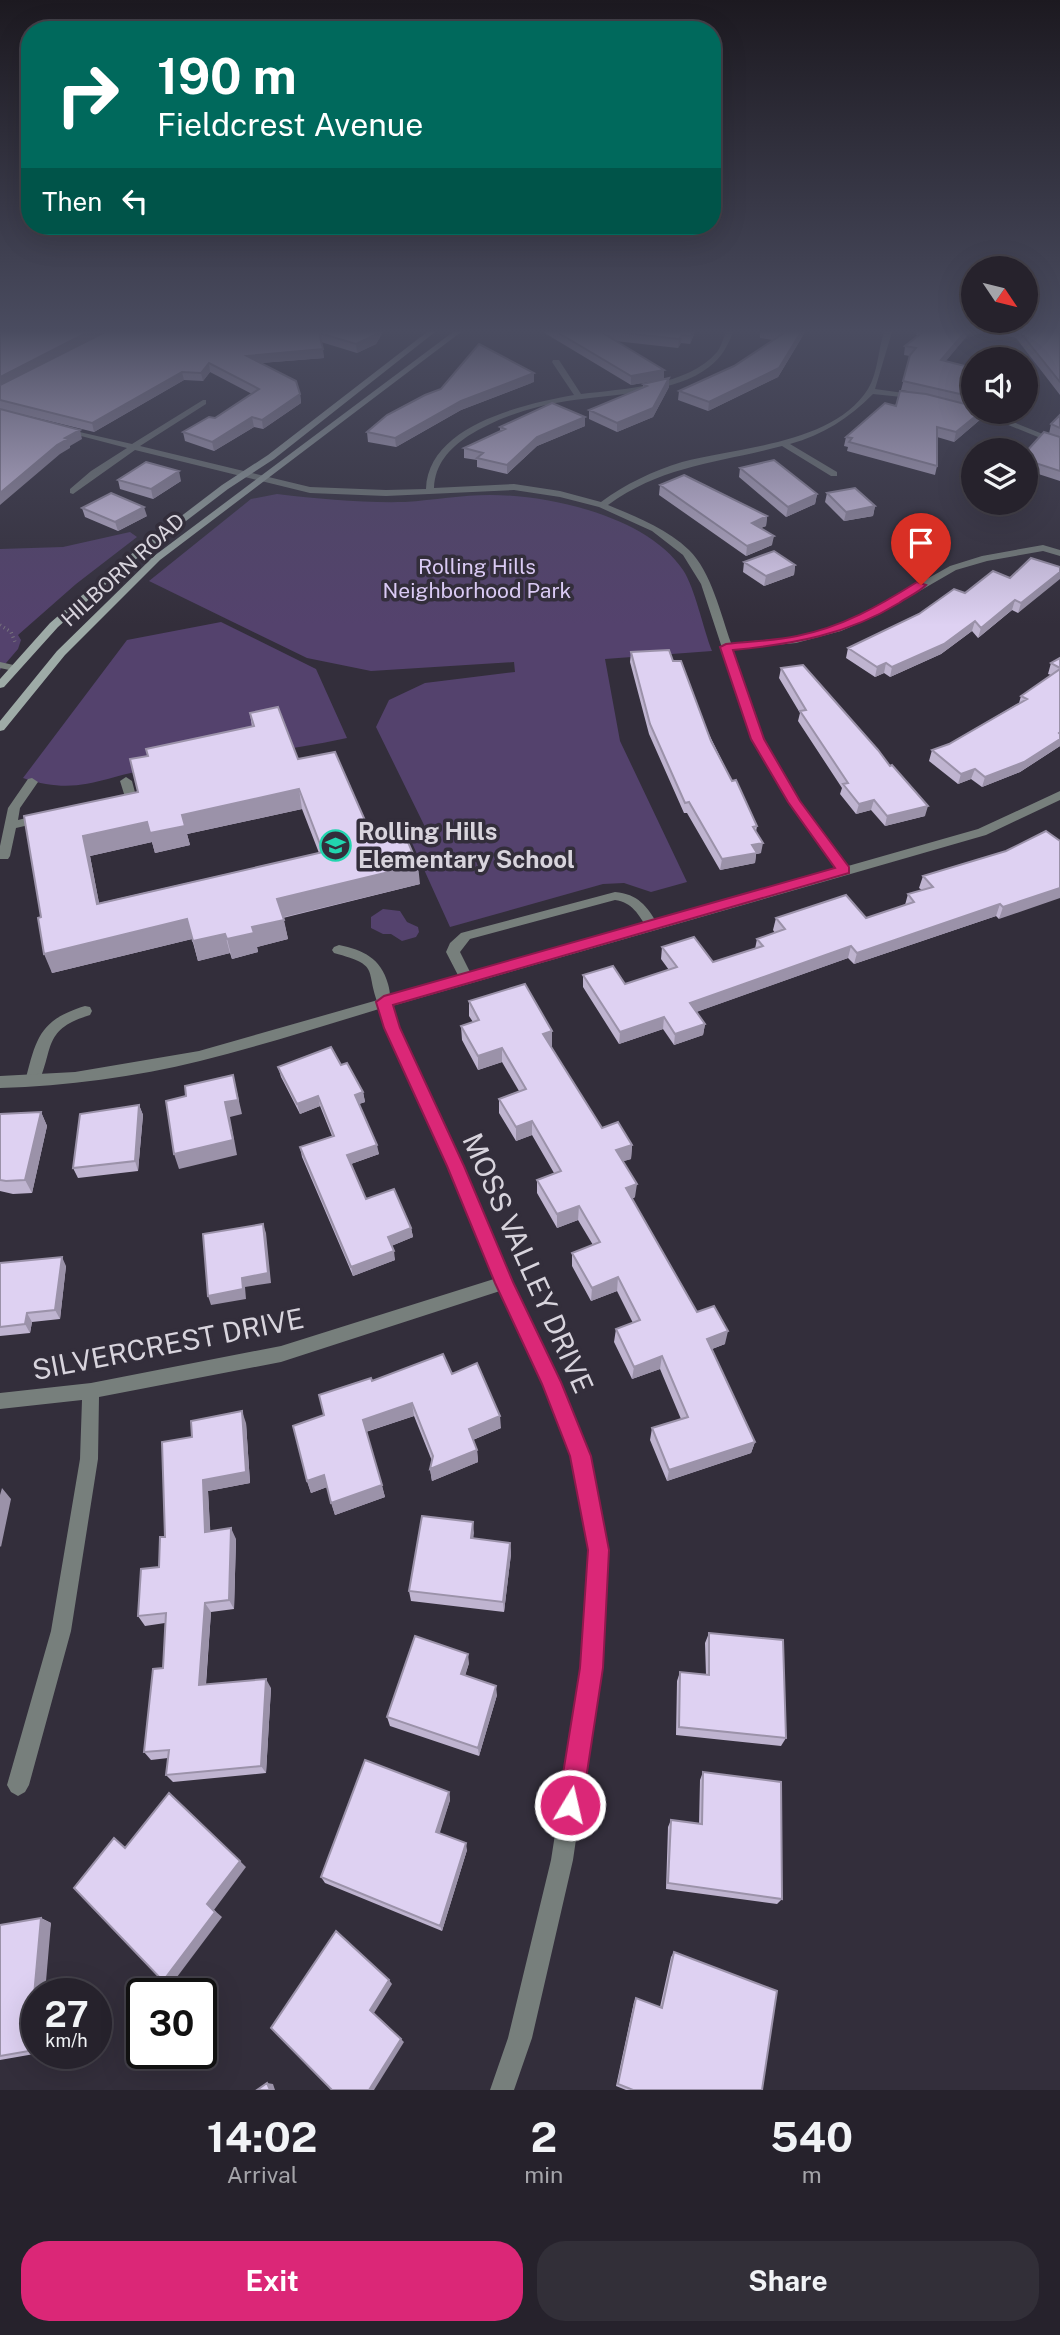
<!DOCTYPE html>
<style>
:root{--surface:#26222c;--page:#322f38;--text:#f1f3f6;--muted:#a4a4a9;--line:#423f48;--accent:#db2777}
body{margin:0;font-family:"Public Sans",sans-serif;background:var(--page);color:var(--text);height:100vh;display:flex;flex-direction:column;font-size:26px;white-space:nowrap}
*{box-sizing:border-box;margin:0}
p{font-size:23px;color:var(--muted)}
.icon{flex:none;width:38px;height:38px;fill:none;stroke:currentColor;stroke-width:2;stroke-linecap:round;stroke-linejoin:round}
.map{position:relative;height:2090px;overflow:hidden}
.side{display:flex;flex-direction:column;background:var(--surface);flex:1}
.side>*{flex:none}
.banner{position:absolute;left:21px;top:21px;width:700px;height:214px;border-radius:28px;box-shadow:0 7px 28px #0002,0 0 0 2px var(--line);background:#00695c;color:#fff;overflow:hidden}
.needle{width:46px;rotate:125deg}
.fabs{position:absolute;left:961px;top:256px;display:grid;gap:14px}
.fabs a{display:grid;place-items:center;width:77px;height:77px;border-radius:50%;background:var(--surface);box-shadow:0 7px 28px #0002,0 0 0 2px var(--line);font-size:35px}
.speed{position:absolute;left:21px;top:1978px;display:flex;gap:14px;font-size:35px;font-weight:700;text-align:center}
.speed>*{display:grid;place-content:center;width:91px;height:91px;border-radius:50%;background:var(--surface);box-shadow:0 7px 28px #0002,0 0 0 2px var(--line);line-height:1}
.speed small{font-size:18px;font-weight:400}
.speed .limit{border:4px solid #111;border-radius:10px;background:#fff;color:#111}
.pin{position:absolute;display:grid;place-items:center;width:60px;height:60px;color:#fff;margin:-72px -30px;border-radius:50% 50% 50% 0;rotate:-45deg;box-shadow:0 0 7px #0007}
.pin .icon{rotate:45deg}
.me{position:absolute;width:77px;margin:-38px;rotate:9deg;stroke-linejoin:round;filter:drop-shadow(0 0 5px #0008)}
.turn{display:flex;align-items:center;gap:24px;height:147px;padding:0 21px;font-size:32px}
.turn .icon{width:91px;height:91px;stroke-width:2.5}
.turn b{display:block;font-size:49px;line-height:60px}
.then{display:flex;align-items:center;height:66px;padding:0 21px;background:#0003;gap:14px;font-size:26px}
.eta{display:flex;justify-content:space-evenly;align-items:center;height:119px;text-align:center}
.eta b{font-size:42px;font-weight:700;line-height:49px}
.action{display:flex;gap:14px;margin-top:auto;padding:14px 21px}
.action a{flex:1;height:80px;border-radius:28px;background:var(--accent);color:#fff;font-size:28px;font-weight:700;line-height:80px;text-align:center}
.action a+a{background:var(--page);color:var(--text)}
.map>svg:first-child{display:block}
.green{fill:#54426d}
.lines{fill:none;stroke-linecap:round;stroke-linejoin:round}
.path{stroke:#76727d;stroke-width:3.5;stroke-dasharray:1 3.5;stroke-linecap:butt}
.lane{fill:#777f7c;fill-rule:evenodd}
.street{fill:#777f7c;fill-rule:evenodd}
.secondary{fill:#9eaba7;fill-rule:evenodd}
.wall{fill:#bfb4d0;fill-rule:evenodd}
.shaded-wall{fill:#9b92a9}
.building{fill:#ded1f2;stroke:#9b92a9;stroke-width:2;fill-rule:evenodd}
.route{fill:#db2777;stroke:#8e194d;stroke-width:2}
.labels{text-anchor:middle;stroke-width:7;stroke-linejoin:round;paint-order:stroke}
.far-park-label{font-size:21px;fill:#dacaf4;stroke:#332e3b}
.far-street-label{font-size:21px;fill:#d8d4dd;stroke:#332e3b}
.poi-label{font-size:24px;font-weight:bold;fill:#d8d4dd;stroke:#332e3b;text-anchor:start}
.near-street-label{font-size:28px;fill:#d8d4dd;stroke:#332e3b}
</style>
<div class="map">
<svg width="1060" height="2090" viewBox="0 0 1060 2090">
<rect width="100%" height="100%" fill="#332e3b"/>
<path class="green" d="M277 494C320 499 362 503 405 502 434 500 462 495 490 495 551 495 648 517 683 570 695 588 703 628 712 651L605 659 620 741 687 882 651 892 624 883 603 884 450 927 412 843 422 840 419 833 427 831 376 727 389 700 425 683 515 672 514 662 371 671 307 658 149 581 251 499Z
M130 532 137 537 76 584 18 635 21 640 18 649 0 670V549L63 547Z
M221 622 316 669 347 738C284 752 219 757 155 768 103 776 79 797 23 778L127 640Z
M383 909 400 911 407 922 418 927 419 932 416 937 402 941 391 934H383L371 928V917Z"/>
<g class="lines">
<path class="path" d="M0 625 11 632 15 642"/>
<path class="lane" d="M0 662 18 666 19 668 14 671 0 668Z
M126 777 132 781 137 800 131 804 116 805V799L125 797 120 781Z
M32 778 38 782 20 808 18 820 42 814 48 818 46 821 16 828 10 856 8 859H0V846L8 808 28 779Z
M615 892C638 894 647 906 658 925L657 928H647C639 915 632 902 615 900L470 939 460 952 473 978 466 983 461 981 446 952 450 943 461 933Z
M339 945C363 950 381 958 388 984 390 991 391 999 389 1006H379C364 969 382 966 334 953L332 950 334 947Z
M85 1006 90 1007 92 1011 90 1015C41 1030 55 1049 37 1086H27L25 1082C36 1039 39 1020 85 1006Z"/>
<path class="street" d="M726 332H733C727 347 722 357 709 367 676 393 615 394 574 400 537 405 500 416 468 436 449 449 435 464 434 488L514 484 560 491 601 502C625 484 653 471 682 462 739 447 833 444 868 389 878 372 878 350 884 332H892L875 389 918 395H921V399L873 394C849 418 823 435 790 444L837 472V476H831L782 446C719 463 663 465 608 505 636 517 666 528 689 550 711 571 721 615 731 643L796 637 833 627 870 611 950 566 982 556 1043 545 1060 550V556L1043 551 987 561 956 570 878 615 841 631 796 643 733 649 764 739 800 801 848 866 978 829 1060 791V800L986 835 392 1006 399 1028 463 1166 512 1282 560 1382 589 1456 607 1550 601 1668 573 1860 532 2038 514 2090H490L508 2038 551 1860 581 1668 589 1550 571 1456 543 1384 500 1291 281 1362 99 1397 98 1459 71 1631 29 1785 25 1792 18 1796 11 1792 7 1785 51 1631 80 1459 82 1400 0 1409V1393L91 1383 281 1346 494 1279 447 1166 385 1028 379 1009C320 1027 260 1046 200 1061 135 1077 67 1086 0 1088V1076L75 1072 199 1051 837 869 789 802 752 739 701 584 683 555 652 531 599 507 560 497 514 490 386 496 310 493 135 450 73 494 70 493V489L91 471 127 448 58 430 62 428 132 444 203 400H206V404L140 446 310 487 386 490 426 489C428 425 524 404 574 395L552 362 553 360H559L581 394C622 389 689 386 717 352 721 347 723 339 726 332Z
M974 411H986L1060 441V446Z"/>
<path class="secondary" d="M427 332H435L274 459 228 489 123 569 58 627 4 687 0 688V679L50 623 117 565 222 485 268 455Z
M453 332H461L160 560 65 655 4 730 0 731V721L57 651 154 556Z"/>
</g>
<path class="wall" d="M2 332H383L376 344 357 353 321 342 324 358 261 363 300 394 301 403 263 429 254 427 214 451 185 441 183 432 215 418 252 394 210 372 203 381 184 380 94 432 0 409V333Z
M543 332H695L690 344 681 343 678 348 615 341 664 379 631 385Z
M760 332H805L778 377 708 411 678 400 679 391 734 366 773 340 760 338Z
M917 332H970L946 361 973 368V411H984L982 418 954 442 937 437V466L935 475 847 451 848 447 844 446 846 437 896 406 907 391 901 390 910 356 904 355 905 346 919 336 916 335Z
M989 332H1060V395L1016 338Z
M534 382 461 410 396 447 368 442 367 432Z
M643 384 669 387 653 417 617 432 589 419V410L643 388Z
M1060 415V481L1026 470V452L1049 434 1051 424Z
M585 417V426L537 446 507 474 477 467V460L464 458V448L500 432V427Z
M740 468 817 494 815 504 786 517 739 477Z
M118 480 181 481 153 499 120 489Z
M660 485 767 516 766 526 761 528 772 545 746 556 659 495Z
M827 493 875 506 873 516 844 521 825 502Z
M82 508 147 516 118 531 85 517Z
M744 562 795 565 794 575 764 586 743 572Z
M1060 567 1018 613 1012 610 978 638 972 631 941 654 890 677 884 673 875 677 846 658 848 648 965 593 1010 578Z
M631 652 673 661 732 781 757 826 756 832 761 853 756 854 755 863 720 870 687 813H684L649 734 630 662Z
M1060 658V746L1020 772 982 787 971 779 958 784 929 761 932 750 949 744 1019 703 1021 696 1051 675 1048 674 1051 663Z
M781 668 925 816 885 826 871 810 856 814 840 794 842 788 798 721 800 713 779 678Z
M250 713 298 759 374 841 420 884 283 918 288 939 257 947 258 952 232 959 230 953 198 961 192 939 52 973 41 917 138 792 148 756 252 727ZM302 809 319 853 99 903 90 856 152 842 155 853 190 845 187 834Z
M1046 831 999 919 996 916 854 964 848 958 696 1012 705 1024 703 1035 674 1045 663 1029 619 1044 583 987V975L625 984 669 970 661 959 662 947 713 962 755 949 757 939 775 933 773 930 776 918H866L905 905 908 894 922 890 919 888 923 876 1006 851Z
M469 1001 552 1031V1046H550L602 1128 632 1145 631 1159 623 1161 635 1197 632 1199 697 1312 725 1344 712 1349 755 1442 751 1453 667 1481 650 1440 652 1428 681 1419 660 1369 632 1379 614 1342 616 1329 633 1323 617 1291 591 1301 572 1266V1253L593 1245 578 1220 557 1228 537 1193V1180L554 1173 532 1135 516 1141 499 1113V1099L519 1091 502 1062 478 1070 462 1040 461 1026 473 1022 469 1016Z
M341 1065 363 1092 365 1102 359 1104 379 1154 351 1164 366 1199 411 1228 413 1237 391 1246 395 1260 353 1276 302 1157 300 1147 332 1136 320 1106 300 1114 281 1077 278 1067Z
M139 1105 143 1115 138 1171 78 1178 73 1168Z
M41 1112 47 1126 32 1193 13 1194 0 1191V1114Z
M0 1263 66 1266 60 1319 32 1322 30 1333 0 1336Z
M452 1374 501 1428 473 1440 477 1450 478 1462 432 1481 430 1469 432 1461 414 1416 366 1432 385 1497 335 1515 327 1487 311 1493 307 1481 324 1415 372 1381Z
M246 1423 250 1483 208 1491 210 1531 236 1539 234 1609 211 1612 206 1685 271 1688 266 1773 173 1782 166 1775 168 1758 151 1760 144 1752 163 1668 165 1623 145 1626 138 1616 159 1567 165 1537 192 1437Z
M473 1522V1538L510 1543 511 1554 504 1612 411 1601 409 1591Z
M709 1633 786 1738 781 1746 676 1735 677 1681 680 1672 706 1675 705 1643Z
M469 1663 465 1675 497 1695 479 1756 390 1726 387 1717Z
M703 1772 782 1899 777 1904 666 1889 668 1827 671 1820 699 1824 700 1780Z
M449 1792 450 1800 439 1833 467 1850 442 1931 325 1883 321 1877Z
M41 1918 51 1923 37 1993V2053H40L0 2060V1925Z
M674 1952 762 2090H626L616 2086 634 2002 636 1998 660 2007 671 1957Z"/>
<path class="shaded-wall" d="M88 332H106L0 387V377Z
M377 332H383L376 344 357 353 356 344Z
M692 332H695L690 344 691 336Z
M801 332H805L778 377 708 411 709 402Z
M965 332H970L939 369 941 360Z
M682 335 681 343 678 348 679 339Z
M323 349 324 358 248 364 247 356Z
M209 363 210 372 203 381 201 373Z
M664 370V379L631 385V376Z
M182 372 184 380 94 432 92 423Z
M534 373V382L461 410 396 447 395 438 461 401Z
M669 378V387L653 417 617 432V423Z
M300 394 301 403 263 429 262 420Z
M982 411H984L982 418 954 442 956 432Z
M252 417 254 427 214 451 212 442Z
M585 417V426L537 446 507 474V465L537 437Z
M80 430 82 439 70 446V448L60 454 0 505V493L65 438Z
M179 471 181 481 153 499 151 489Z
M817 494 815 504 786 517 788 507Z
M875 506 873 516 844 521 846 512Z
M144 507 147 516 118 531 115 522Z
M767 516 766 526 751 532 752 523Z
M774 536 772 545 746 556 747 546Z
M795 565 794 575 764 586 766 576Z
M1060 572V579L1018 613 1021 603Z
M1015 600 1012 610 978 638 981 628Z
M975 621 972 631 941 654 890 677 892 667Z
M886 663 884 673 875 677 877 667Z
M1060 732V746L1020 772 982 787 985 777Z
M975 769 971 779 958 784 961 774Z
M299 789 302 809 187 834 190 845 155 853 152 842 90 856 103 924 97 904 83 836Z
M874 800 871 810 856 814 859 804Z
M928 806 925 816 885 826 887 816Z
M763 843 761 853 756 854 755 863 720 870 722 859 752 845Z
M418 865 420 884 280 918 277 899Z
M1060 888V898L999 919 1003 907Z
M1000 904 996 916 854 964 857 953Z
M187 919 192 939 52 973 44 954Z
M284 920 288 939 257 947 258 952 232 959 227 939 252 927Z
M225 934 230 953 198 961 193 941Z
M851 946 848 958 688 1015 690 1003Z
M664 1017 663 1029 619 1044 620 1032Z
M705 1024 703 1035 674 1045 675 1034Z
M552 1031V1046L543 1049V1034Z
M502 1048V1062L478 1070V1056Z
M233 1075 242 1114 230 1117 237 1155 179 1169 174 1154 225 1102Z
M363 1092 365 1102 356 1105 355 1095Z
M318 1096 320 1106 300 1114 297 1104Z
M139 1105 143 1115 138 1171 135 1161Z
M41 1112 47 1126 32 1193 25 1180Z
M532 1121V1135L516 1141V1127Z
M377 1145 379 1154 348 1165 347 1155Z
M632 1145 631 1159 615 1164 616 1150Z
M637 1184 635 1197 624 1202 626 1188Z
M579 1206 578 1220 557 1228V1214Z
M263 1224 266 1233 271 1283 245 1287 246 1299 211 1305 208 1296 242 1278Z
M411 1228 413 1237 389 1247 388 1237Z
M394 1251 395 1260 353 1276 351 1267Z
M62 1257 66 1266 60 1319 55 1310Z
M618 1277 617 1291 591 1301 592 1288Z
M27 1313 32 1322 30 1333 25 1324Z
M728 1331 725 1344 704 1352 707 1339Z
M662 1356 660 1369 632 1379 634 1367Z
M412 1403 414 1416 365 1432 363 1420Z
M242 1411 246 1423 250 1483 208 1491 211 1542 205 1532 203 1480Z
M500 1416 501 1428 470 1441 469 1429Z
M755 1442 751 1453 667 1481 669 1470Z
M477 1450 478 1462 432 1481 430 1469Z
M324 1475 327 1487 311 1493 307 1481Z
M382 1485 385 1497 335 1515 331 1503Z
M2 1488 11 1499 1 1547 0 1546V1495Z
M473 1522 474 1533 472 1549 471 1538Z
M231 1528 236 1539 234 1609 229 1600Z
M510 1543 511 1554 504 1612 503 1602Z
M205 1603 211 1612 205 1694 199 1685Z
M468 1654 469 1663 463 1683 461 1674Z
M266 1679 271 1688 266 1773 261 1766Z
M496 1686 497 1695 479 1756 478 1748Z
M449 1792 450 1800 438 1839 436 1832Z
M466 1843 467 1850 442 1931 440 1926Z
M240 1861 246 1867 214 1910 222 1917 171 1985 163 1981 207 1904Z
M41 1918 51 1923 45 1993H37V2052L29 2051Z
M389 1980 392 1984 374 2013 370 2010Z
M401 2039 404 2042 374 2090H369Z
M267 2083 273 2084 275 2090H270Z"/>
<path class="building" d="M2 332H88L0 377V333Z
M105 332H377L375 335 356 344 319 333 323 349 247 356 296 381 300 394 262 420 252 417 212 442 183 432 209 417 215 418 259 389 209 363 201 373 182 372 92 423 0 400V385Z
M557 332H601L664 370 631 376Z
M617 332H692L691 336 682 335 679 339Z
M780 332H801L779 368 709 402 679 391 734 366 784 333Z
M923 332H965L941 360 973 368V397L903 381 910 355 916 348 905 346Z
M1020 332H1060V382Z
M479 344 534 373 461 401 395 438 367 432 387 415 425 395 441 389Z
M669 378 653 408 617 423 589 410 647 386 643 384Z
M900 391 926 394 973 406V411H982L956 432 937 427V466L849 442 852 438 846 437 885 403 896 406Z
M552 403 585 417 537 437 507 465 477 458 483 453 464 448 505 429 500 427Z
M0 409 80 430 65 438 68 439 57 445 0 493Z
M1060 415V428L1051 424Z
M1044 432 1060 437V471L1026 460V452Z
M774 460 817 494 788 507 740 468Z
M146 462 179 471 151 489 118 480Z
M684 475 767 516 752 523 774 536 747 546 660 485Z
M855 488 875 506 846 512 827 493Z
M111 493 144 507 115 522 82 508Z
M774 551 795 565 766 576 744 562Z
M1031 558 1060 567V572L1021 603 1015 600 981 628 975 621 944 644 892 667 886 663 877 667 848 648 919 614 954 589 965 593 993 571 1010 578Z
M669 650 673 661H681L711 741 732 781 736 780 757 826 753 827 763 843 752 845 757 853 722 859 689 802 685 803 650 724 631 652Z
M1060 658V668L1051 663Z
M803 665 878 750 890 766 892 765 928 806 887 816 874 800 859 804 843 784 848 783 800 711 806 710 781 668Z
M1060 669V732L1059 733 1060 734V739L1024 762 985 777 975 769 961 774 932 750 949 744 1027 699 1021 696Z
M278 707 298 759 335 752 374 841 404 833 418 865 277 899 284 920 252 927 254 933 227 939 225 934 193 941 187 919 44 954 38 918 41 917 24 816 138 792 130 759 148 756 146 749 254 726 250 713ZM299 789 323 852 97 904 83 836 147 822 150 833 185 826 182 815Z
M1046 831 1060 841V888L1003 907 1000 904 857 953 851 946 690 1003 705 1024 675 1034 664 1017 620 1032 583 975 613 966 625 984 677 967 662 947 694 937 713 962 763 946 757 939 785 929 776 918 846 895 866 918 914 902 908 894 933 887 923 876 1006 851Z
M525 984 552 1031 543 1034 602 1128 618 1122 632 1145 616 1150 637 1184 626 1188 697 1312 714 1306 728 1331 707 1339 755 1442 669 1470 652 1428 688 1417 662 1356 634 1367 616 1329 640 1320 618 1277 592 1288 572 1253 600 1242 579 1206 557 1214 537 1180 561 1171 532 1121 516 1127 499 1099 526 1089 502 1048 478 1056 461 1026 479 1020 469 1001Z
M331 1047 341 1065 347 1063 363 1092 355 1095 377 1145 347 1155 366 1199 394 1189 411 1228 388 1237 394 1251 351 1267 300 1147 334 1136 318 1096 297 1104 278 1067Z
M233 1075 238 1100 225 1102 233 1140 174 1154 166 1101 186 1096 185 1086Z
M139 1105 135 1161 73 1168 80 1114Z
M41 1112 25 1180 6 1181 0 1180V1114Z
M263 1224 268 1273 242 1278 243 1289 208 1296 203 1234Z
M62 1257 55 1310 27 1313 25 1324 0 1327V1263Z
M443 1354 452 1374 477 1363 500 1416 469 1429 477 1450 430 1469 433 1456 412 1403 363 1420 382 1485 331 1503 324 1475 307 1481 293 1426 324 1415 319 1395 371 1378 372 1381Z
M242 1411 246 1472 203 1480 205 1532 231 1528 229 1600 205 1603 199 1685 266 1679 261 1766 166 1775 169 1750 144 1752 153 1669 163 1668 166 1613 138 1616 141 1569 159 1567 160 1537H165L162 1442 192 1437 191 1421Z
M422 1516 473 1522 471 1538 510 1543 503 1602 409 1591Z
M709 1633 783 1640 786 1738 679 1727 680 1672 709 1675Z
M415 1636 468 1654 461 1674 496 1686 478 1748 387 1717Z
M365 1760 449 1792 436 1832 466 1843 440 1926 321 1877Z
M703 1772 781 1782 782 1899 668 1883 671 1820 702 1824Z
M169 1793 240 1861 207 1904 215 1912 163 1981 74 1888 114 1838 125 1848Z
M41 1918 29 2051 0 2056V1925Z
M336 1931 389 1980 370 2010 401 2039 369 2090H332L271 2028Z
M674 1952 777 1991 762 2090H633L618 2084 636 1998 662 2008Z
M267 2083 270 2090H257Z"/>
<linearGradient id="sky" x2="0" y2="1"><stop stop-color="#1c1920"/><stop offset="0.53" stop-color="#4a4c60"/><stop offset="1" stop-color="#4a4c60" stop-opacity="0"/></linearGradient>
<rect width="1060" height="625" fill="url(#sky)"/>
<path class="route" d="M917 582 926 585C919 592 908 597 899 603 847 635 793 644 733 650L764 739 800 801 849 867V873L393 1005 400 1028 464 1166 513 1282 561 1382 591 1456 609 1550 603 1668 582 1805 579 1814 570 1817 562 1814 558 1805 580 1668 588 1550 570 1456 542 1384 495 1283 447 1166 384 1028 376 1002 384 996 835 868 788 802 751 739 720 647 726 644C749 641 774 641 797 636 842 627 879 606 917 582Z"/>
<defs>
<symbol id="school-ring" viewBox="-11 -11 22 22"><circle r="9.5" fill="#332e3b" stroke="#22d5af" stroke-width="1.5"/><path d="M0-5L7-2L0 1L-7-2ZM-4 1L0 2.5L4 1V4Q0 6-4 4Z" fill="#22d5af"/></symbol>
</defs>
<g fill-rule="evenodd">
<use href="#school-ring" x="318" y="828" width="35" height="35"/>
</g>
<g class="labels">
<g class="far-park-label">
<text x="477" y="574">Rolling Hills<tspan x="477" dy="24">Neighborhood Park</tspan></text>
</g>
<g class="far-street-label">
<text transform="translate(123 570) rotate(-42)" y="7">HILBORN ROAD</text>
</g>
<g class="poi-label">
<text x="358" y="840">Rolling Hills<tspan x="358" dy="28">Elementary School</tspan></text>
</g>
<g class="near-street-label">
<text transform="translate(528 1263) rotate(66)" y="10">MOSS VALLEY DRIVE</text>
<text transform="translate(168 1344) rotate(-11)" y="10">SILVERCREST DRIVE</text>
</g>
</g>
</svg>
<div class="fabs">
<a><svg class="needle" viewBox="-14 -14 28 28"><path d="M0-13l5 13h-10z" fill="#e53935"/><path d="M0 13l5-13h-10z" fill="#a4a4a9"/></svg></a>
<a><svg class="icon" aria-label="sound" viewBox="0 0 24 24"><path d="M4 9h4l5-4v14l-5-4H4zM17 9q2 3 0 6"/></svg></a>
<a><svg class="icon" aria-label="layers" viewBox="0 0 24 24"><path d="M12 4l9 5-9 5-9-5zM3 14l9 5 9-5"/></svg></a>
</div>
<div class="speed"><div>27<small>km/h</small></div><div class="limit">30</div></div>
<div class="pin" style="left:921px;top:585px;background:#d93025"><svg class="icon" aria-label="arrive" viewBox="0 0 24 24"><path d="M6 21V4h12l-3 4 3 4H6"/></svg></div>
<svg class="me" style="left:570px;top:1805px" viewBox="-20 -20 40 40"><circle r="17" fill="#db2777" stroke="#fff" stroke-width="3"/><path d="M0-11L8 9 0 5-8 9z" fill="#fff"/></svg>
<div class="banner">
<div class="turn"><svg class="icon" aria-label="right" viewBox="0 0 24 24"><path d="M7 20v-9h11M14 6l5 5-5 5"/></svg><div><b>190 m</b>Fieldcrest Avenue</div></div>
<div class="then">Then<svg class="icon" aria-label="left" viewBox="0 0 24 24"><path d="M17 20v-9H6M10 6l-5 5 5 5"/></svg></div>
</div>
</div>
<section class="side">
<div class="eta">
<div><b>14:02</b><p>Arrival</p></div>
<div><b>2</b><p>min</p></div>
<div><b>540</b><p>m</p></div>
</div>
<div class="action"><a>Exit</a><a>Share</a></div>
</section>
